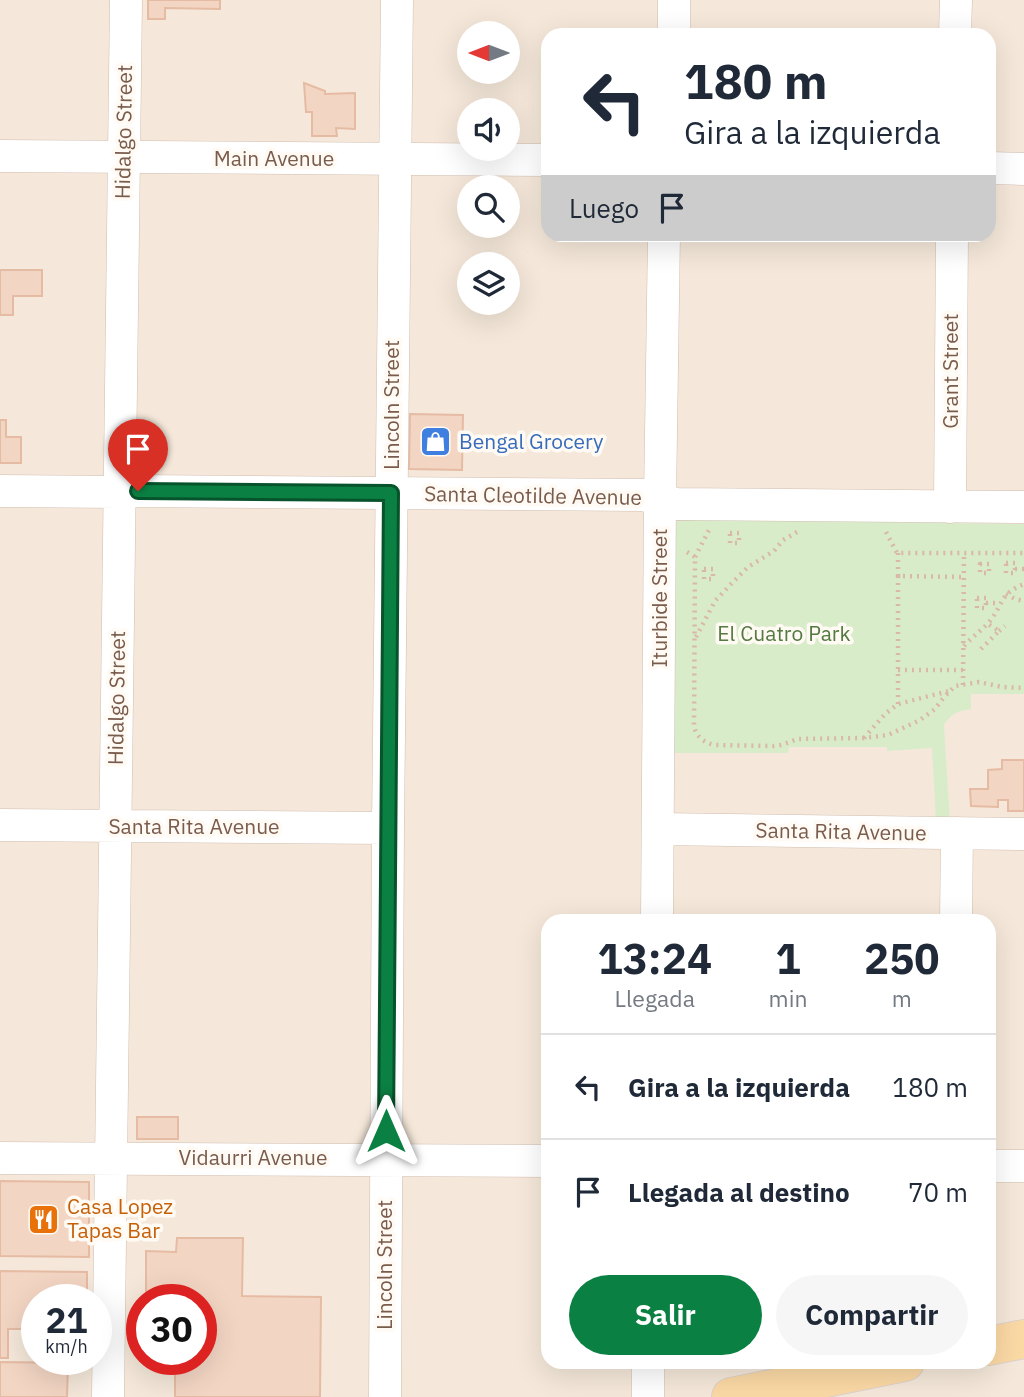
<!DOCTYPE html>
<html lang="es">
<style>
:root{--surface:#fff;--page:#f6f6f7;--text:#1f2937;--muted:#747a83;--line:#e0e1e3;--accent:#0b8043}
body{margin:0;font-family:"IBM Plex Sans",sans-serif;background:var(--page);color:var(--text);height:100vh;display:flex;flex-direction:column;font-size:26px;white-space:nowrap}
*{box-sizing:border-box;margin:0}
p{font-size:23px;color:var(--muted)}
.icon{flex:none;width:38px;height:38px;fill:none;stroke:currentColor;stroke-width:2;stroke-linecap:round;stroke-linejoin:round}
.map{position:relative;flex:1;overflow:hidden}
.panel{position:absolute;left:541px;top:914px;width:455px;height:455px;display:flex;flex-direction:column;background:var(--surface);border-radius:21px;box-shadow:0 7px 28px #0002}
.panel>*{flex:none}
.guide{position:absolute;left:541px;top:28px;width:455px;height:214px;border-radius:21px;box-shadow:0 7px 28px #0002;background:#fff;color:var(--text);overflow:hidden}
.needle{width:46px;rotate:270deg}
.buttons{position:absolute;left:457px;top:21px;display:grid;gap:14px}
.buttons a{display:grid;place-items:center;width:63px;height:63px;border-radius:50%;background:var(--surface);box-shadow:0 7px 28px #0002;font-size:35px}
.speed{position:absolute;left:21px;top:1284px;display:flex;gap:14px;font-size:35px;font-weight:700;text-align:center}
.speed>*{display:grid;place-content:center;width:91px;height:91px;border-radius:50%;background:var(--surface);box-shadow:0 7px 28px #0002;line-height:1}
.speed small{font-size:18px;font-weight:400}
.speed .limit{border:10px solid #d22;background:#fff;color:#111}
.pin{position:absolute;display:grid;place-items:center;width:60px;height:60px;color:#fff;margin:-72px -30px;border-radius:50% 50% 50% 0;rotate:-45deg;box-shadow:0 0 7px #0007}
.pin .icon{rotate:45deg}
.me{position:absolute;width:77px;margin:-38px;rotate:0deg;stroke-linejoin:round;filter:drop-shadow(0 0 5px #0008)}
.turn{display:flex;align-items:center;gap:24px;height:147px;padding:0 28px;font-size:32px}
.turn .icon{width:91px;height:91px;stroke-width:2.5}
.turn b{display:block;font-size:49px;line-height:60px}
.then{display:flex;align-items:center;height:66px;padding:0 28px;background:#0003;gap:14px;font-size:26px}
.eta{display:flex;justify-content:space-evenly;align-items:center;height:119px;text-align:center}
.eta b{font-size:42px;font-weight:700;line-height:49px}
.cta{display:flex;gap:14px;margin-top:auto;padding:14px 28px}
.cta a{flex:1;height:80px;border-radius:42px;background:var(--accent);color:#fff;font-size:28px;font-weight:700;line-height:80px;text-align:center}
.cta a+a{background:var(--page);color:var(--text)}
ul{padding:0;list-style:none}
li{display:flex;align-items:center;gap:21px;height:105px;padding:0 28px;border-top:2px solid var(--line)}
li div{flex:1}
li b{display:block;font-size:26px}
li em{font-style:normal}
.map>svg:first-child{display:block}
.residential{fill:#f5e8da;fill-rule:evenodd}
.green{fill:#d8ecc9}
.building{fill:#f3d5c3;stroke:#e6bba3;stroke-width:2}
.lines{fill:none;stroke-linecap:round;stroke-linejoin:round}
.minor-casing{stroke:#d1beb0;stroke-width:33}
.major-casing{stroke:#dad1cd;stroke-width:40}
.path{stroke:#d9b8a5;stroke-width:4.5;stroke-dasharray:2 5;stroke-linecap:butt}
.minor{stroke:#fff;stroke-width:32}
.major{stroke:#fbd9a5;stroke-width:38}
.route-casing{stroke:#07532c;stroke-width:18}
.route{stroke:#0b8043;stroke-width:12}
.labels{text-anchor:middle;stroke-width:7;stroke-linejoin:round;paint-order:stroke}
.street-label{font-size:21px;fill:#7a5c4d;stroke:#fffaf3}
.shop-label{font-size:21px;fill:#366cbe;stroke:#fffaf3;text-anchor:start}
.park-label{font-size:21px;fill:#537a41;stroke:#fffaf3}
.food-label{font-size:21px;fill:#c56008;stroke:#fffaf3;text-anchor:start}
</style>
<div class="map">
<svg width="1024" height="1397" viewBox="0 0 1024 1397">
<rect width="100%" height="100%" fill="#fdf6ec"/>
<path class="residential" d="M0 0H1024V1397H0ZM469 33H508V72H469ZM548 35H989V234H548ZM469 110H508V149H469ZM469 187H508V226H469ZM469 264H508V303H469ZM548 920H989V1362H548ZM37 1300H96V1360H37ZM142 1300H201V1360H142Z"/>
<path class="green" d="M682 519 1024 524V694H971V709C957 711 952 713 944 725L950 823H936L932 748 887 751V747H789L788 753H668L675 523Z"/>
<path class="building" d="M148 0H220V9L165 8V19H148Z
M304 83 325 91V94L355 93V129L336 128 337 136H312V112H306Z
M0 270H42V296H13V315H0Z
M410 414 463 415 462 470 409 469Z
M0 420H6V437H21V463H0Z
M1002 760H1024V811H1008V800H998V807L971 806 970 789H988V770L1002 769Z
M137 1117H178V1139H137Z
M0 1181 89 1182V1257L0 1256Z
M177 1238H243L242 1296 321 1297 320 1397H175V1360H201V1300H176V1294L146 1293V1251L176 1252Z
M0 1271 87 1272V1300H37V1329H8V1358H0Z
M0 1362 68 1363 67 1397H0Z"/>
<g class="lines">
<defs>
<path id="minor" d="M674 35V0
M955 35 956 0
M0 156 548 160
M989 168 1024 169
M0 491 120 492 138 491 643 495 676 504 1024 507
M950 507 952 234
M0 825 388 828
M658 829 1024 834
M657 920 660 500 664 234
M956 920 957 833
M0 1158 548 1161
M989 1166H1024
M108 1397 126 0
M385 1397 388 828 397 0
M648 1397V1362"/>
<path id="major" d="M989 1346 1024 1339
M731 1397 905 1362"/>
</defs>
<use href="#minor" class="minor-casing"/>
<use href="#major" class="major-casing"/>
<path class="path" d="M886 532 897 553H1024
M730 533H739V543H730Z
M687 552 695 557 694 727C697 737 704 743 715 745L774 746 782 745 797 739 864 738 888 735 920 720 935 709 944 697 955 686 979 682 1002 687 1024 688
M898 553V576
M695 557 709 530
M1006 563H1015V573H1006Z
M980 564H989V573H980Z
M704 569H713V579H704Z
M1015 569H1024
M1006 594 1015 599 1024 601
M977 598H986V608H977Z
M986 603H1000
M999 631 1005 626
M696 637 715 601 732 583 748 567 774 551 783 540 797 532
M964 646C972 637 981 631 989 622 1004 604 999 594 1024 584
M981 649 999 631 988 624
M898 670H963
M963 685 964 553
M898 704V576L963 577
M864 738 885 714 898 704 949 691"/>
<use href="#minor" class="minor"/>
<use href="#major" class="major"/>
</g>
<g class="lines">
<defs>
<path id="route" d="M138 491 391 493 386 1131"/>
</defs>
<use href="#route" class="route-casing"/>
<use href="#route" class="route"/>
</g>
<defs>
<symbol id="shop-square" viewBox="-11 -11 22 22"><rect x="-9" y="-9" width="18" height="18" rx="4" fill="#3f7fe0" stroke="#fffaf3"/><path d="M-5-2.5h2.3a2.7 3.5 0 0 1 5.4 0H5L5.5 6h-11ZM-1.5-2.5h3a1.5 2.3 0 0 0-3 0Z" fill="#fff"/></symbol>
<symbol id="restaurant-square" viewBox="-11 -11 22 22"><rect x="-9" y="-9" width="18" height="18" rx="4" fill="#e8710a" stroke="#fffaf3"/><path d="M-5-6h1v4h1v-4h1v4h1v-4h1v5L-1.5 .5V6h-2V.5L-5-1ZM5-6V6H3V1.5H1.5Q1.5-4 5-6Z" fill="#fff"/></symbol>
</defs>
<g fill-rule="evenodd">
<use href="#shop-square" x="418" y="424" width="35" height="35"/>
<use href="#restaurant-square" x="26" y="1202" width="35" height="35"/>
</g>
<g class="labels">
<g class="street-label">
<text transform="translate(124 132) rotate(-89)" y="7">Hidalgo Street</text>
<text x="274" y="166">Main Avenue</text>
<text transform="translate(951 371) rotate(-90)" y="7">Grant Street</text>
<text transform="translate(392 405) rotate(-90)" y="7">Lincoln Street</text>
<text transform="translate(533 496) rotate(1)" y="7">Santa Cleotilde Avenue</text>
<text transform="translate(660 598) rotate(-90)" y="7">Iturbide Street</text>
<text transform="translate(117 698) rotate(-89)" y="7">Hidalgo Street</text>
<text x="194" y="834">Santa Rita Avenue</text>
<text transform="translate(841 832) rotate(1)" y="7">Santa Rita Avenue</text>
<text x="253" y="1165">Vidaurri Avenue</text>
<text transform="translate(385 1265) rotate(-90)" y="7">Lincoln Street</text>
</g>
<g class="shop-label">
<text x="459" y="449">Bengal Grocery</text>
</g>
<g class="park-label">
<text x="784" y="641">El Cuatro Park</text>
</g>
<g class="food-label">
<text x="67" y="1214">Casa Lopez<tspan x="67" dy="24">Tapas Bar</tspan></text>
</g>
</g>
</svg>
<div class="buttons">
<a><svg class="needle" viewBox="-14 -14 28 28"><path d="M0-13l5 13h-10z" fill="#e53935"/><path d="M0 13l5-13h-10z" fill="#747a83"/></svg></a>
<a><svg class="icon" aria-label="sound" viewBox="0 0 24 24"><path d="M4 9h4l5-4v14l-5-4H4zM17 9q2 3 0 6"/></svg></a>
<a><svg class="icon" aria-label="search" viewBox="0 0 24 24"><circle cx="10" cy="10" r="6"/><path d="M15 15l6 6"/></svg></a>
<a><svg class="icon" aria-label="layers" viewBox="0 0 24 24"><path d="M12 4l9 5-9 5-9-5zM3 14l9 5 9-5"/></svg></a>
</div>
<div class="speed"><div>21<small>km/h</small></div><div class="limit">30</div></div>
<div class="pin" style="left:138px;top:491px;background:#d93025"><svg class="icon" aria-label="arrive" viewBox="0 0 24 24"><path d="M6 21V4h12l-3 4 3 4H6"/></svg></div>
<svg class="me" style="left:386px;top:1131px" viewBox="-20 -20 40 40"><path d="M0-17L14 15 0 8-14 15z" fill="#0b8043" stroke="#fff" stroke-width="4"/></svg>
<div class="guide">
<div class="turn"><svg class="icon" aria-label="left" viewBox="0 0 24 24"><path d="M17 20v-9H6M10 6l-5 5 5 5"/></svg><div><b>180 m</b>Gira a la izquierda</div></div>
<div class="then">Luego<svg class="icon" aria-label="arrive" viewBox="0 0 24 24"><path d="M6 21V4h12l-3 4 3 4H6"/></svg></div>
</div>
<section class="panel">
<div class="eta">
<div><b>13:24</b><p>Llegada</p></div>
<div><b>1</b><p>min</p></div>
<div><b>250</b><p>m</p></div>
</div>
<ul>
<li><svg class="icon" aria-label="left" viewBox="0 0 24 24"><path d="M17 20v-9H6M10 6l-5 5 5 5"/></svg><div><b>Gira a la izquierda</b></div><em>180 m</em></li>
<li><svg class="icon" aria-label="arrive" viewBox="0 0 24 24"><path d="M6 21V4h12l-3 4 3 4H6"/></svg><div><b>Llegada al destino</b></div><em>70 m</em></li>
</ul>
<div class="cta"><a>Salir</a><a>Compartir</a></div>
</section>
</div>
